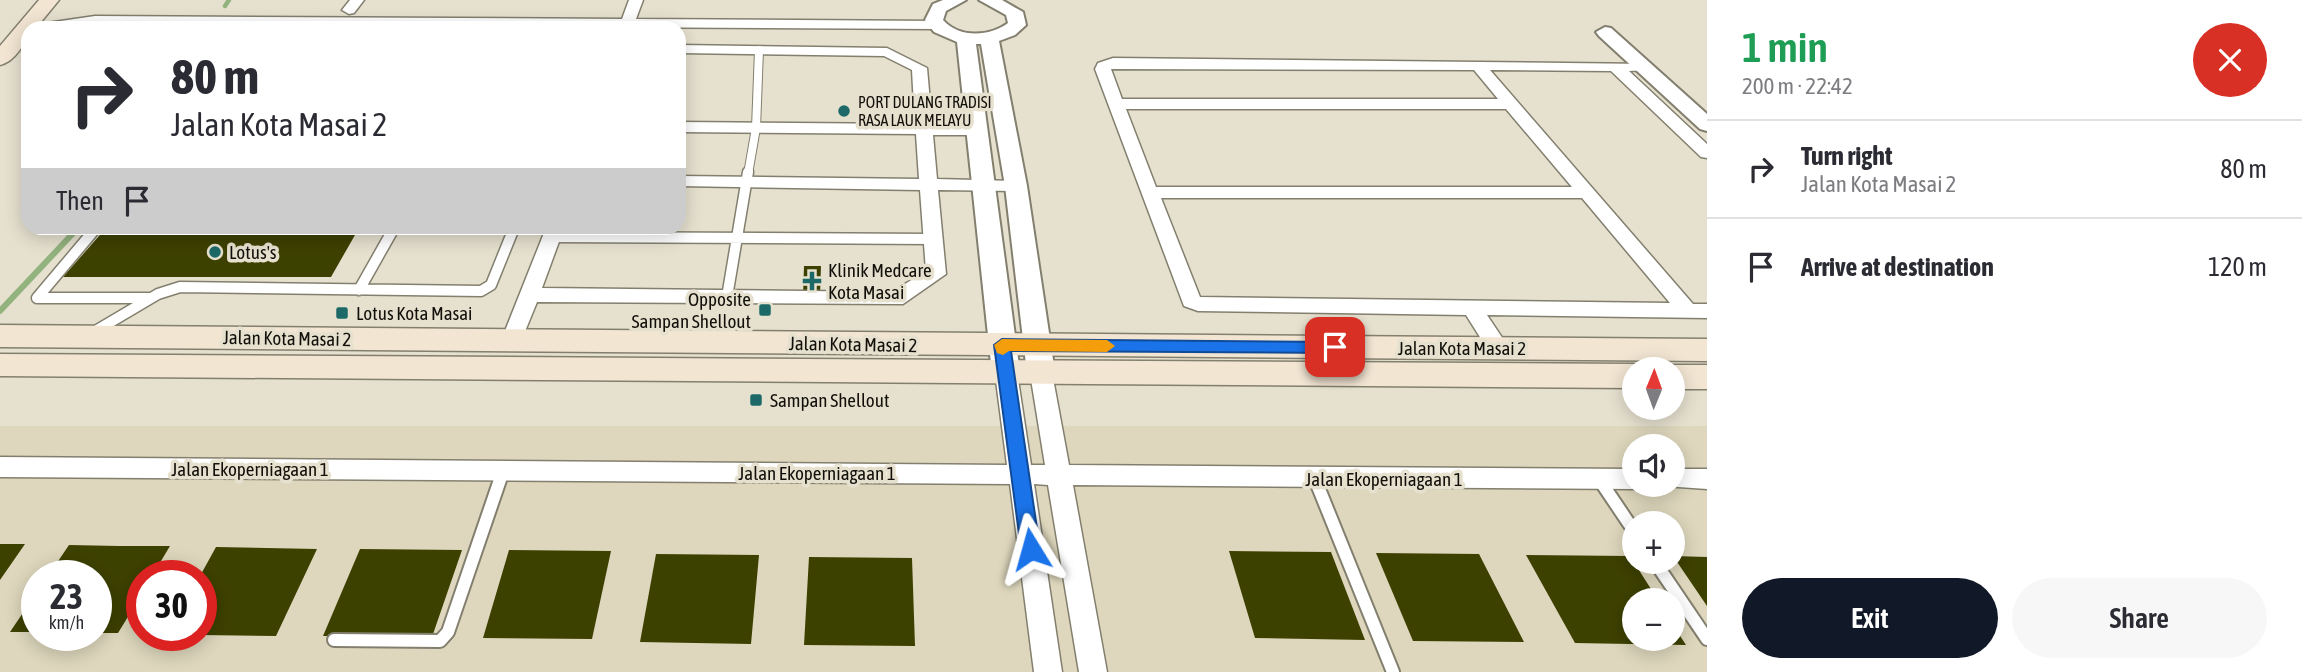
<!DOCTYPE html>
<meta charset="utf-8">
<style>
:root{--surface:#fff;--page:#f7f7f7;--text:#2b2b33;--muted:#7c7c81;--line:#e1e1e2;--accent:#111827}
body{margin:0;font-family:"Asap Condensed",sans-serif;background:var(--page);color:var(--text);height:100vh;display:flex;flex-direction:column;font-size:26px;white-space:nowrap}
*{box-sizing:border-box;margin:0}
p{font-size:23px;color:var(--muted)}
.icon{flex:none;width:38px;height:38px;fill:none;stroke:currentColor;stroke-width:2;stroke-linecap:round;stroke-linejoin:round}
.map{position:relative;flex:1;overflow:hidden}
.details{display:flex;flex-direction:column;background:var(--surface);width:595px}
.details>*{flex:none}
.top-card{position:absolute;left:21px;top:21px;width:665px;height:214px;border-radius:21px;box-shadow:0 4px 18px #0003;background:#fff;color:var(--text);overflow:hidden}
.needle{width:46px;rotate:1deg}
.fabs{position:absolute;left:1622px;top:357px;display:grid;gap:14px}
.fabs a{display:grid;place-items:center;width:63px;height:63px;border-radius:50%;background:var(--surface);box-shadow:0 4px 18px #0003;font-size:35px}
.speed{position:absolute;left:21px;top:560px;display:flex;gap:14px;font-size:35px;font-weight:700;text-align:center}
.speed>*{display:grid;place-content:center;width:91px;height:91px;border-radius:50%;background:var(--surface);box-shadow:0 4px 18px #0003;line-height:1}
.speed small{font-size:18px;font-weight:400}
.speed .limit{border:10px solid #d22;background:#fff;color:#111}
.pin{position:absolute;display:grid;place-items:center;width:60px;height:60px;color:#fff;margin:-30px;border-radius:14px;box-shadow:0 4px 10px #0006}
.me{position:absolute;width:77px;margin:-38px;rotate:352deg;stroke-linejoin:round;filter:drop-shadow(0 0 5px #0008)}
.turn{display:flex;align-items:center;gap:24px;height:147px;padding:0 35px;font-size:32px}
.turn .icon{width:91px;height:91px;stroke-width:2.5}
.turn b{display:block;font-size:49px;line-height:60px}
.then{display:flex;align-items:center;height:66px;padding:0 35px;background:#0003;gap:14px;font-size:26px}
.round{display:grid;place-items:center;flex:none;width:74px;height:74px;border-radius:37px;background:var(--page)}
.headline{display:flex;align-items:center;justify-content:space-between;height:119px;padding:0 35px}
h1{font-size:42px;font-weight:600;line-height:52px;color:#1e9e55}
.button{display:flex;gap:14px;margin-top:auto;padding:14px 35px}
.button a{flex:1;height:80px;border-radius:42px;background:var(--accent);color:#fff;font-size:28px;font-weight:600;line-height:80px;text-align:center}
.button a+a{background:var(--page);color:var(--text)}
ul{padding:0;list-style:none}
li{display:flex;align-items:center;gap:21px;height:98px;padding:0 35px;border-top:2px solid var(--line)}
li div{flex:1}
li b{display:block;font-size:26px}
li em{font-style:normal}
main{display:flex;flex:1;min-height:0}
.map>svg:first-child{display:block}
.built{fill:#ded7bd;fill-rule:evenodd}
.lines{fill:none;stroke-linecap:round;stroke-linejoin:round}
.stream-far1{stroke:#92b27e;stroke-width:4.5}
.stream{stroke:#92b27e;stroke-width:6}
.building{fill:#3d4100}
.service-far2-casing{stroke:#837f6e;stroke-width:10}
.service-far1-casing{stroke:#837f6e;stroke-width:13}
.service-casing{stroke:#837f6e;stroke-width:16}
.minor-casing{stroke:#837f6e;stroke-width:3}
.tertiary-casing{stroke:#837f6e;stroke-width:4}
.secondary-casing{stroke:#837f6e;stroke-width:3}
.service-far2{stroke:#fff;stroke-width:8}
.service-far1{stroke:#fff;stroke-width:10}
.service{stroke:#fff;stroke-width:12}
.minor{fill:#fff;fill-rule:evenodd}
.tertiary{fill:#fff;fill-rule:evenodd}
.secondary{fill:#f2e5d2;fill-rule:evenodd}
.route{fill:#1a73e8;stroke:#114b97;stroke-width:2}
.slow{fill:#f59e0b}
.poi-dot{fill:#1d6967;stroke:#e6e1cf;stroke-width:2.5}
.labels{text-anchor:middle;stroke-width:7;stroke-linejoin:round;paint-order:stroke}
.far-poi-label{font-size:16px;fill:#12100a;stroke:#e6e1cf;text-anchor:start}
.poi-label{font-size:19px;fill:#12100a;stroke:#e6e1cf;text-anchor:start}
.street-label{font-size:19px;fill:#12100a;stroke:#e6e1cf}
</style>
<main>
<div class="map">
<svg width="1707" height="672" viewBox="0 0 1707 672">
<rect width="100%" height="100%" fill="#e6e1cf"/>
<path class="built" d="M0 426H1707V672H0ZM1634 446H1673V485H1634ZM1634 523H1673V562H1634ZM37 576H96V635H37ZM142 576H201V635H142ZM1634 600H1673V639H1634Z"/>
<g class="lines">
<path class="stream-far1" d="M225 6 229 0"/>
<path class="stream" d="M0 311 78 228"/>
</g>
<path class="building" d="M106 228H359L331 277H63Z
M804 266H821L820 296H803Z
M0 544H25L0 580Z
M69 545 119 546H170L152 576H142V594L118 633H96V576H48Z
M216 547 317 549 276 636 201 635 200 576Z
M360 549 462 550 432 637 323 636Z
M509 550 611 551 592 639 483 638Z
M1229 551 1331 552 1365 640 1255 638Z
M1376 553 1479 554 1524 642 1413 641Z
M656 554 759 555 751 644 640 642Z
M1526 555 1630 556 1658 600H1634V639H1673V625L1686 645 1575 643Z
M1673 556 1707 557V606Z
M809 557 912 558 915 646 804 645Z
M37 592V632H10Z"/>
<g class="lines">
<defs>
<path id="service-far2" d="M748 174 756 128 759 50"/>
<path id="service-far1" d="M96 228 37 298H149
M551 237 933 239
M359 290 394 228
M727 297 748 172
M92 333 158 294 180 287 481 291 491 285 514 228"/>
<path id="service" d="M1315 479 1393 672
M1599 479 1634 531
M1655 562 1707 639
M334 640 440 641 448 632 503 471"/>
<path id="minor" d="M350 0H364L354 13 349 14 342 10Z
M629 0H643L636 19 937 21 944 25 937 29 95 24 33 28 40 24 95 16 622 19Z
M679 45 887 48 927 68 932 125H975L983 130 975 135H933L937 179 1016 181 1025 186 1016 191 938 190 946 274 903 304 537 302 519 346H505L501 341 546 228H564L542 288 892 292 926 271 920 190 679 186V176L919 179 916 134 679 132V122L915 124 912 70 884 56 679 53Z
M1113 58 1649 64V70L1629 71 1707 144V158L1701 157 1611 71 1490 70 1693 304H1707V318L1487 315 1509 348 1506 353H1490L1466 315 1198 311 1184 306 1095 69 1098 63ZM1111 69 1474 70 1498 99H1122ZM1126 109H1506L1572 187H1156ZM1161 198H1582L1670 303 1200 297Z
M1006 365 1014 367 1017 373 1031 465H1045L1030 373 1033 367H1049L1052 373 1069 465 1634 469V485H1643L1634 489 1073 485 1107 672H1079L1048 485 1034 484 1062 672H1034L1010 484 0 477V457L1007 465 995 373 998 367Z
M1673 469H1707V489L1664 486 1673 485Z"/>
<path id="tertiary" d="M943 0H966L946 11 943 20C959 38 989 37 1008 23L1006 15 979 0H1002L1023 12 1026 25 1015 35 999 41 1027 186 1055 373 1051 380 1041 383 1031 380 1027 373 1005 186 981 44H976L1020 373 1016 380 1006 383 996 380 992 373 957 42 934 32 925 20 933 4Z
M1605 27 1611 28 1707 114V131L1700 129 1599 36 1596 32Z"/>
<path id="secondary" d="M39 0H59L36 28H28C28 42 14 62 0 65V46Z
M0 325 1707 339V361L0 347Z
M0 354 1634 364 1646 369H1634V388L0 376Z
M1673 365H1707V389H1673V369H1662Z"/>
</defs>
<use href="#service-far2" class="service-far2-casing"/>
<use href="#service-far1" class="service-far1-casing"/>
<use href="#service" class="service-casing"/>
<use href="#minor" class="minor-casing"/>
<use href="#tertiary" class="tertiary-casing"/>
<use href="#secondary" class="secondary-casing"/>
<use href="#service-far2" class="service-far2"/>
<use href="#service-far1" class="service-far1"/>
<use href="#service" class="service"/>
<use href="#minor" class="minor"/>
<use href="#tertiary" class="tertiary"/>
<use href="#secondary" class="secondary"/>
</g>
<path class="route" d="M1002 339 1335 342 1343 347 1335 353 1011 351 1040 549 1037 555 1031 557 1024 555 1021 549 994 345Z"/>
<path class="slow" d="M1002 339 1107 340 1115 346 1107 352 1009 351 1003 355 997 353 994 345Z"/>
<g class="poi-dot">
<circle cx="844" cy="111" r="7"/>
<circle cx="215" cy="252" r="7"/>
<path d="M808.5 270.5h7v7h7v7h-7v7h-7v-7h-7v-7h7z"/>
<rect x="758" y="303" width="14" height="14" rx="3.5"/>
<rect x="335" y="306" width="14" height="14" rx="3.5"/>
<rect x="749" y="393" width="14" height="14" rx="3.5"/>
</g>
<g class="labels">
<g class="far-poi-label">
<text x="858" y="108">PORT DULANG TRADISI<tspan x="858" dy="18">RASA LAUK MELAYU</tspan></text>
</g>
<g class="poi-label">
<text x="229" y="259">Lotus's</text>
<text x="828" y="277">Klinik Medcare<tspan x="828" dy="22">Kota Masai</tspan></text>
<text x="751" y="306" text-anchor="end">Opposite<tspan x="751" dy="22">Sampan Shellout</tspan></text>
<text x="356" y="320">Lotus Kota Masai</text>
<text x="770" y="407">Sampan Shellout</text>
</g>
<g class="street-label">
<text transform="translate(287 338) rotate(1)" y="7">Jalan Kota Masai 2</text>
<text transform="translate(853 344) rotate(1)" y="7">Jalan Kota Masai 2</text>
<text x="1462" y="355">Jalan Kota Masai 2</text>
<text x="250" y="476">Jalan Ekoperniagaan 1</text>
<text x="817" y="480">Jalan Ekoperniagaan 1</text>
<text x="1384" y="486">Jalan Ekoperniagaan 1</text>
</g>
</g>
</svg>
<div class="fabs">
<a><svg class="needle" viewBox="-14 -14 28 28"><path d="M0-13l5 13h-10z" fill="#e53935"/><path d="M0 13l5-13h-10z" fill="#7c7c81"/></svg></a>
<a><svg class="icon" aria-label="sound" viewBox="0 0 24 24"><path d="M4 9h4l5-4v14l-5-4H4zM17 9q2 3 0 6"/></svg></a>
<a>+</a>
<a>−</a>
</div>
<div class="speed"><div>23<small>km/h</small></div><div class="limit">30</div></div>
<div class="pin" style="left:1335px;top:347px;background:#d93025"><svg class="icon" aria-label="arrive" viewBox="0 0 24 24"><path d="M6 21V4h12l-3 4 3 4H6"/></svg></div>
<svg class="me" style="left:1031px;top:549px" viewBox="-20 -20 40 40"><path d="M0-17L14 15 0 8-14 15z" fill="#1a73e8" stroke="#fff" stroke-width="4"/></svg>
<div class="top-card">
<div class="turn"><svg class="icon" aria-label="right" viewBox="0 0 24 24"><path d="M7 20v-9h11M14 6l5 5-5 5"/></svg><div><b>80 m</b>Jalan Kota Masai 2</div></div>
<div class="then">Then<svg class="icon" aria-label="arrive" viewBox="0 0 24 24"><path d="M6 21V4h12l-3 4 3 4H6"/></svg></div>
</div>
</div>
<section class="details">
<div class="headline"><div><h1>1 min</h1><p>200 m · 22:42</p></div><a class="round" style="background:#d93025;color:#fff"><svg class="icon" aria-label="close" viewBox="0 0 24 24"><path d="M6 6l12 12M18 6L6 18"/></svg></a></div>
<ul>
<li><svg class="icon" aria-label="right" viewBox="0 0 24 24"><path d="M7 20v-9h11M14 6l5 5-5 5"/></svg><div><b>Turn right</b><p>Jalan Kota Masai 2</p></div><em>80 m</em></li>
<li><svg class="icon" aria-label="arrive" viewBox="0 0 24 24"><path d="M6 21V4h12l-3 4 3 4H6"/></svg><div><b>Arrive at destination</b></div><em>120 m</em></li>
</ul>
<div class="button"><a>Exit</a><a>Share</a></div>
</section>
</main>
